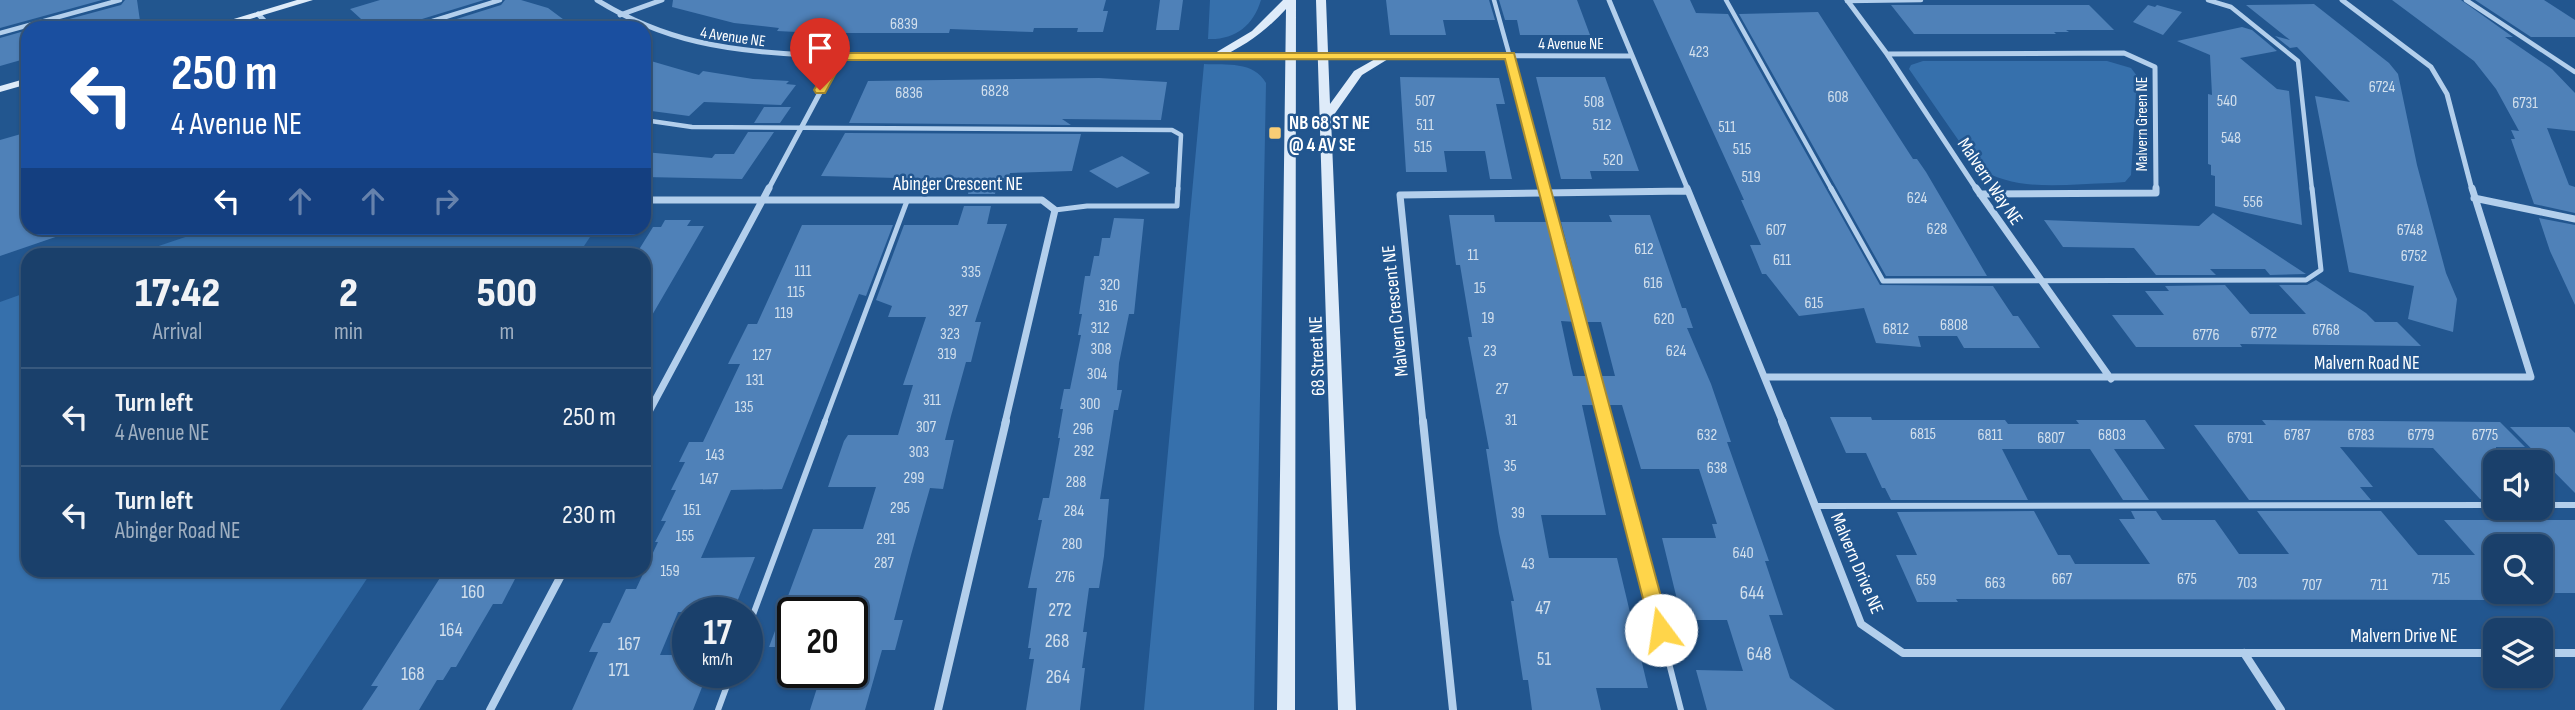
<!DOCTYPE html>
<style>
:root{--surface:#1a406b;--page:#234771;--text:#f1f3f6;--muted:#9fafc1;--line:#38597e}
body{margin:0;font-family:"Sofia Sans Condensed",sans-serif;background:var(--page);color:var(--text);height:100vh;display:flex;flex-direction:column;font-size:26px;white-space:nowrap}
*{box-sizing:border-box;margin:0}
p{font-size:23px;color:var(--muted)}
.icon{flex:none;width:38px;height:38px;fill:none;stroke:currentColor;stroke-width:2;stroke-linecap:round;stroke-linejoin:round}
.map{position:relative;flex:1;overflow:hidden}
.sheet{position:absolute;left:21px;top:248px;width:630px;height:329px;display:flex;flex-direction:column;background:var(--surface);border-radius:21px;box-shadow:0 2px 5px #0004,0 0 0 2px var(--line)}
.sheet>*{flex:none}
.top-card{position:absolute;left:21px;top:21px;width:630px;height:214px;border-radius:21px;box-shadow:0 2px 5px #0004,0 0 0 2px var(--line);background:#1a4fa0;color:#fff;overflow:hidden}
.buttons{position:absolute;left:2483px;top:450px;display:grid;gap:14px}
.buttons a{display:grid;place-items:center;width:70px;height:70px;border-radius:14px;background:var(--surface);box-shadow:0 2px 5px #0004,0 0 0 2px var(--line);font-size:35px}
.speed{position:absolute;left:672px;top:597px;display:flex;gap:14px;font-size:35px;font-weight:700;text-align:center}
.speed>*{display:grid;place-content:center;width:91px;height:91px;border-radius:50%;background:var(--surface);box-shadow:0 2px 5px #0004,0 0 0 2px var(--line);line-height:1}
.speed small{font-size:18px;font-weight:400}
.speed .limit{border:4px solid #111;border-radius:10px;background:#fff;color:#111}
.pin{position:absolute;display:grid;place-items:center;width:60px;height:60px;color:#fff;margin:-72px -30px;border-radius:50% 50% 50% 0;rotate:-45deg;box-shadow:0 0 7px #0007}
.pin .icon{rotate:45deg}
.me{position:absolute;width:77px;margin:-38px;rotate:346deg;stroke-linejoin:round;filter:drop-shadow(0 0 5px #0008)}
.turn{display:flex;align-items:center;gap:24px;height:147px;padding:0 35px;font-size:32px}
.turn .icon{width:91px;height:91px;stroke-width:2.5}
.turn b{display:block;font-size:49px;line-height:60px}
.lanes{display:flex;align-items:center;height:66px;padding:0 35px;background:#0003;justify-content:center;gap:35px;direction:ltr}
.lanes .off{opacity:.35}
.eta{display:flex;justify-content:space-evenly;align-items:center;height:119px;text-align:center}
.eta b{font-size:42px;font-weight:800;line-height:49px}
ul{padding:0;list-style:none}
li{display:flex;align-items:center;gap:21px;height:98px;padding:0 35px;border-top:2px solid var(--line)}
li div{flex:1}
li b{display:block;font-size:26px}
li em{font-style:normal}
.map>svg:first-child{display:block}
.green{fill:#3670ac}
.building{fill:#4f81b8}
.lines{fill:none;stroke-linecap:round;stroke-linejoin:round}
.lane-far2{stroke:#b3cfec;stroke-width:4.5}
.lane-far1{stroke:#b3cfec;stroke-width:5}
.lane{stroke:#b3cfec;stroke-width:6}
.street-far2{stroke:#b3cfec;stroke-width:5}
.street-far1{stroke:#b3cfec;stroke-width:7}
.street{stroke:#b3cfec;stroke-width:8}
.secondary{fill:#deebf9;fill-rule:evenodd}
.route{fill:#ffd54a;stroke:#a68a30;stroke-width:2}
.poi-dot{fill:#f8cd75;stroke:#22568f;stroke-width:2.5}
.labels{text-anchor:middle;stroke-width:5;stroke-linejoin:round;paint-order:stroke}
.number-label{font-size:16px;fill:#d3e0ed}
.far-street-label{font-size:16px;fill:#fff;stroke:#22568f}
.poi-label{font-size:19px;font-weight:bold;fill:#fff;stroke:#22568f;text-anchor:start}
.street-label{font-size:19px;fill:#fff;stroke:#22568f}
.near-number-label{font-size:19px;fill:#d3e0ed}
</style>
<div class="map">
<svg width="2575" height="710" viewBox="0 0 2575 710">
<rect width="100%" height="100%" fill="#22568f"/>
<path class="green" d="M1210 0H1261C1253 26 1235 40 1208 39Z
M1923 61H2107L2131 68 2137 76 2131 175 2125 182 2111 183C2066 184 2016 193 1977 167L1909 69 1911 65Z
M1204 64C1226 65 1254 61 1266 83L1254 710H1144Z
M212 228H596L578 255H132Z
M28 292V570L372 571 280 710H0V302Z"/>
<path class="building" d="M0 0H102L0 28Z
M125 0H137L141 28H95L91 22 68 28H36L121 5Z
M380 0H484L409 23 405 28H371L350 9Z
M505 0H521L548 8 575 28H452L447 22 501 5Z
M673 0H1106L1103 11H1108L1103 32H1077L1078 28H1034L1033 32 950 29 949 33H817L777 31 779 28 734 23 672 7Z
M1160 0H1183L1179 30H1156Z
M1386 0H1489L1495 20H1443L1446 35H1390Z
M1499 0H1577L1590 35H1520L1517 20H1505Z
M1653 0H1690L1696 13 1728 14 1880 285 1993 286 2013 316H2018L2040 348H1964L1957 336H1918L1921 347 1876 343 1864 308 1799 316 1766 274H1762L1750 245H1761L1741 200H1744Z
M2392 0H2461L2513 37H2505L2552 69 2575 93V131L2547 128 2569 185 2575 187V213L2534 204 2511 139H2515L2511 130 2519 131 2496 89 2474 61Z
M2475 0H2544L2575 20V37H2531Z
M2314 4 2389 63 2398 74 2417 165 2446 273 2457 299 2453 332 2408 319 2414 286 2349 272 2315 96 2350 102 2297 47 2290 48 2275 36 2290 40 2246 5Z
M1891 5H2089L2114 30H2066L2069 32H2054L2056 34H1914Z
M2148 5 2155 7 2157 5 2182 12 2163 35 2133 22Z
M1818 12 1913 159H1917L1926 172 1987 276H1886L1739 14Z
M2242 27 2252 30 2277 51 2240 58 2277 89 2289 91 2302 225 2215 206V176L2211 175V165L2208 164V94L2212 95 2210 55 2177 41Z
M28 30V58L0 66V38Z
M644 59 699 75 703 71 753 79 789 81 786 84 796 85 781 105 704 102 689 116 644 110Z
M1400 77 1499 78 1505 104H1496L1512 179H1490L1485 151H1444L1447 172H1406Z
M1536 77H1605L1639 171H1590L1592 179H1561Z
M1099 78 1167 82 1161 120 1062 119 1071 125 849 123 868 81Z
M764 107H791L780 123H754Z
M28 132V228H72L73 231 0 256V140Z
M748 132H774L742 179 644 177V152L712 158 715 154H734Z
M845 133 1081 134 1072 171 1010 173 1008 180H998L995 194H968L972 180 821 176Z
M1122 156 1150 173 1117 188 1089 171Z
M964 206H991L987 224H1007L975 322H981L971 362H966L951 416 945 440H954L943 489 930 488 911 555 894 620H903L895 650H882L865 710H810L822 672H852V612L793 611V647H769L813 529H863L876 487H828L844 441 848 435H898L913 385H903L926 317H888L892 306 876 300 904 225H958Z
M2213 213 2306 274 2270 275 2265 269H2210L2216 275H2156L2134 248 2063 247 2044 220 2199 226Z
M1449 215H1494L1495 222H1550L1576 322 1561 321 1571 368 1573 376H1590L1597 405H1582L1606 515H1541L1549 558H1617L1648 688H1596L1601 710H1532L1528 680H1523L1511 601H1514L1499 533 1486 449H1489L1468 337H1472L1460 265H1456Z
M1609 215H1650L1682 308H1686L1693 328H1687L1711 384 1731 442H1727L1769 561H1765L1783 615H1769L1790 678 1835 710H1707L1696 670 1743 671 1727 620H1682L1662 538H1716L1712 524H1717L1699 469H1641L1622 405H1608L1600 376H1615L1601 322H1587L1561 222H1612Z
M1114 218 1144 219 1134 314H1129L1119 363 1117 390H1122L1118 410H1114L1100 499H1109L1104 556 1099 588H1089L1083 632H1087L1082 668H1085L1080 710H1026L1034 659H1029L1031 648H1028L1037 588H1028L1042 520H1038L1043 498H1049L1060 438H1058L1063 409H1060L1064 389H1070L1081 335H1078L1082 314H1079L1085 276H1090L1094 256H1099L1102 238H1110Z
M2539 218 2575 225V305L2550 251Z
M665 220H691L687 226H704L644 329V256H635L653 227H661Z
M802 225H893L866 296 859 294 782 489 731 490 701 558 755 557 733 612H678L660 655H688V672H708L693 710H572L598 652H589L603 623H610L626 589H636L658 542H655L666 521H661L676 490H671L685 462H679L689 442H703L740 364H728L748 324H757Z
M2316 280 2366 313 2375 322H2397L2421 346 2240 344 2242 347H2136L2112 315H2164L2145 291H2169L2165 286 2225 285 2250 314H2306L2279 285H2307Z
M1830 417H1871L1872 420H2005L2008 424H2079L2076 420H2145L2165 449H2114L2149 500H2123L2090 449H2002L2028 500H1891L1885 488H1882L1866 453H1846Z
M2262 420 2500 422 2525 447H2496V499H2480L2433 448 2340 447 2373 487H2360L2371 500H2249L2194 425H2266Z
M2510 427H2569L2575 433V493Z
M2034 511 2058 555H2070L2075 564H2150L2119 519H2135L2131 511H2156L2162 520H2215L2239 554H2289L2257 511H2381L2418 555H2475L2444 520H2575V593H2541V546H2496V600L1956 599 1958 602H1917L1896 555H1917L1897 512Z
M445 570H514L510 579H515L502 604H493L456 667H451L443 680H437L419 710H362L378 686H371Z"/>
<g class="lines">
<path class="lane-far2" d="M1494 0 1547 190
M1726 0 1832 190
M2208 0 2231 7 2298 61 2312 190
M2466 0 2575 72
M1847 1 1921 0
M437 20 447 28
M410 28 500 0
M0 33 120 0
M644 120 692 127 1172 130 1181 135 1178 190"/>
<path class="lane-far1" d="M1547 188 1607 423
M1831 188 1883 281 2306 280 2321 270 2312 188
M1055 210 1087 206H1177L1178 188
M824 423 907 201"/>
<path class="lane" d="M1607 421 1681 710
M2541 505H2575
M1815 506 2496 505
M747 631 825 421
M718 710 732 672"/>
<path class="street-far2" d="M597 0C665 42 728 51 807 55L1632 56
M1609 0 1688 190
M1847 0 1887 54 1977 190
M2342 0 2431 67 2447 94 2472 190
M258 14 271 28
M620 15 662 0
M1887 54 2124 53 2155 67 2156 190
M768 190 839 57"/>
<path class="street-far1" d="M1687 188 1783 423
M1976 188 2111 379
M1980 194 2156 193V188
M2474 198 2575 219
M644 200H1042L1055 210 1005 423
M1765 377H2531L2472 188
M644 421 769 188
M1423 423 1400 195 1687 191"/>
<path class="street" d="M1423 421 1453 710
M1782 421 1861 624 1903 653H2496
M2244 653 2281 710
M2541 653H2575
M490 710 564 570
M938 710 1006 421"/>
<path class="secondary" d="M297 0H313L220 28H204Z
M1283 0H1296L1295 710H1277L1286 9C1267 30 1245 46 1219 58L1215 59 1210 56 1252 31Z
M1316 0H1326L1330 104 1354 71 1384 54 1388 53 1393 56 1362 75 1331 119 1356 710H1338Z
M28 78V84L0 92V86Z"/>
</g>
<path class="route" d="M839 53H1514L1670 630 1668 636 1661 638 1654 636 1651 630 1505 59 843 60 825 93H816L814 90 833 57Z"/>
<rect class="poi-dot" x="1268" y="126" width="14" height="14" rx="3.5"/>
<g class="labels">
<g class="number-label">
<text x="904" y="29">6839</text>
<text x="1699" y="57">423</text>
<text x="2382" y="92">6724</text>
<text x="995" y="96">6828</text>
<text x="909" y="98">6836</text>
<text x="1838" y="102">608</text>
<text x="1425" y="106">507</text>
<text x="2227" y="106">540</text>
<text x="1594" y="107">508</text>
<text x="2525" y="108">6731</text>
<text x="1425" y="130">511</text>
<text x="1602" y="130">512</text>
<text x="1727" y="132">511</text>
<text x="2231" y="143">548</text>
<text x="1423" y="152">515</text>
<text x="1742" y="154">515</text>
<text x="1613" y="165">520</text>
<text x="1751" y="182">519</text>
<text x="1917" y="203">624</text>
<text x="2253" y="207">556</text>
<text x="1937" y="234">628</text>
<text x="1776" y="235">607</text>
<text x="2410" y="235">6748</text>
<text x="1644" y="254">612</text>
<text x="1473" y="260">11</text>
<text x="2414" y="261">6752</text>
<text x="1782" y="265">611</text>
<text x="803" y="276">111</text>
<text x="971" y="277">335</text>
<text x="1653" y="288">616</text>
<text x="1110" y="290">320</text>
<text x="1480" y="293">15</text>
<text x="796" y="297">115</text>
<text x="1814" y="308">615</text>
<text x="1108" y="311">316</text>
<text x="958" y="316">327</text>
<text x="784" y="318">119</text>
<text x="1488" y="323">19</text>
<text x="1664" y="324">620</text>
<text x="1954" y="330">6808</text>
<text x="1100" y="333">312</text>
<text x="1896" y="334">6812</text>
<text x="2326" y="335">6768</text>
<text x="2264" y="338">6772</text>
<text x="950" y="339">323</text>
<text x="2206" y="340">6776</text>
<text x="1101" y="354">308</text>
<text x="1490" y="356">23</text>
<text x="1676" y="356">624</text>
<text x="947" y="359">319</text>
<text x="762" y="360">127</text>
<text x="1097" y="379">304</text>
<text x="755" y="385">131</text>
<text x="1502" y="394">27</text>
<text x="932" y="405">311</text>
<text x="1090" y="409">300</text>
<text x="744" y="412">135</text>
<text x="1511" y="425">31</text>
<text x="926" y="432">307</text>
<text x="1083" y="434">296</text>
<text x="1923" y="439">6815</text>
<text x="1707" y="440">632</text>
<text x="1990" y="440">6811</text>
<text x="2112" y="440">6803</text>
<text x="2297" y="440">6787</text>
<text x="2361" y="440">6783</text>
<text x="2421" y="440">6779</text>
<text x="2485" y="440">6775</text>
<text x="2051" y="443">6807</text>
<text x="2240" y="443">6791</text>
<text x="1084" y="456">292</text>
<text x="919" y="457">303</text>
<text x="715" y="460">143</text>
<text x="1510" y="471">35</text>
<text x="1717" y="473">638</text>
<text x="914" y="483">299</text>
<text x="709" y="484">147</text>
<text x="1076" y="487">288</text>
<text x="900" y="513">295</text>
<text x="692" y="515">151</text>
<text x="1074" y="516">284</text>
<text x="1518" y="518">39</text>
<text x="685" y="541">155</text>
<text x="886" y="544">291</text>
<text x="1072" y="549">280</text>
<text x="1743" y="558">640</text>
<text x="884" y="568">287</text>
<text x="1528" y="569">43</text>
<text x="670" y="576">159</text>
<text x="1065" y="582">276</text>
<text x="2062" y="584">667</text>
<text x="2187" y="584">675</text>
<text x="2441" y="584">715</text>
<text x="1926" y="585">659</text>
<text x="1995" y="588">663</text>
<text x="2247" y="588">703</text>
<text x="2312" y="590">707</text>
<text x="2379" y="590">711</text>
</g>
<g class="far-street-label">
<text transform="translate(733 36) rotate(8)" y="6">4 Avenue NE</text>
<text x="1571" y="49">4 Avenue NE</text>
<text transform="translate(2141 124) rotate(-90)" y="6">Malvern Green NE</text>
</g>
<g class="poi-label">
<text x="1289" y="129">NB 68 ST NE<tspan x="1289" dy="22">@ 4 AV SE</tspan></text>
</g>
<g class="street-label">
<text transform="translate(1991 181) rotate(56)" y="7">Malvern Way NE</text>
<text x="958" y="190">Abinger Crescent NE</text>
<text transform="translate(1394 311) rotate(-96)" y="7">Malvern Crescent NE</text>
<text transform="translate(1316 356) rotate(-92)" y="7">68 Street NE</text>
<text x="2367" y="369">Malvern Road NE</text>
<text transform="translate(1858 563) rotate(67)" y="7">Malvern Drive NE</text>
<text x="2404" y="642">Malvern Drive NE</text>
</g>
<g class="near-number-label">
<text x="473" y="598">160</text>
<text x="1752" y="599">644</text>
<text x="1543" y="614">47</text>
<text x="1060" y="616">272</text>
<text x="451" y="636">164</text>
<text x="1057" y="647">268</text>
<text x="629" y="650">167</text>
<text x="1759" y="660">648</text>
<text x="1544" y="665">51</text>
<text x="619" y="676">171</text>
<text x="413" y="680">168</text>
<text x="1058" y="683">264</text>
</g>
</g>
</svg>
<div class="buttons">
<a><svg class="icon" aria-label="sound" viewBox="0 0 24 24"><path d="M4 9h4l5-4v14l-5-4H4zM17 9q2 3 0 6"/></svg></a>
<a><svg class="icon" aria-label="search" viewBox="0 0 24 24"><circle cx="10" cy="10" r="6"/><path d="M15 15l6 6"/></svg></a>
<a><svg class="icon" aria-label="layers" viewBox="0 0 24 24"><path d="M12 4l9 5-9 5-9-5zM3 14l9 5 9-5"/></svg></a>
</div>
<div class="speed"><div>17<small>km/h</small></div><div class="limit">20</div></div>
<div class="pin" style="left:820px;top:90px;background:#d93025"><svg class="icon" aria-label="arrive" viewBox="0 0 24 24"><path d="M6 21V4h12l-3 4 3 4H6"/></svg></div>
<svg class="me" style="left:1661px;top:630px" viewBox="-20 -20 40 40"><circle r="19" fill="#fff"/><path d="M0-13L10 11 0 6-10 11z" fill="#ffd54a"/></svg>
<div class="top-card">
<div class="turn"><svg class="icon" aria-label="left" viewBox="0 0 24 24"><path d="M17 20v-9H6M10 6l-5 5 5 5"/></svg><div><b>250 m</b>4 Avenue NE</div></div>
<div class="lanes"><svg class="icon" aria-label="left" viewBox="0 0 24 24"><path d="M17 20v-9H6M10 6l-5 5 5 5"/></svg><svg class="icon off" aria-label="ahead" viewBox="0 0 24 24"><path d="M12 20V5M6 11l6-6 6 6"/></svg><svg class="icon off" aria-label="ahead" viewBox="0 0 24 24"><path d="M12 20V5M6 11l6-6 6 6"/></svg><svg class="icon off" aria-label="right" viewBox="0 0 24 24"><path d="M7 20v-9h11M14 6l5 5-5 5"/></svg></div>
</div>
<section class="sheet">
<div class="eta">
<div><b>17:42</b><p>Arrival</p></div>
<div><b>2</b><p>min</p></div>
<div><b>500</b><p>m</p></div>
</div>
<ul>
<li><svg class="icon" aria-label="left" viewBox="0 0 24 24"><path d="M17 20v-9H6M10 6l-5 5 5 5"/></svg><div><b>Turn left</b><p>4 Avenue NE</p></div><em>250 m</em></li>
<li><svg class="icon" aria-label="left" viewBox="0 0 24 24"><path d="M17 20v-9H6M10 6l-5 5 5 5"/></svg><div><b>Turn left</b><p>Abinger Road NE</p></div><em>230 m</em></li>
</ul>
</section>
</div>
